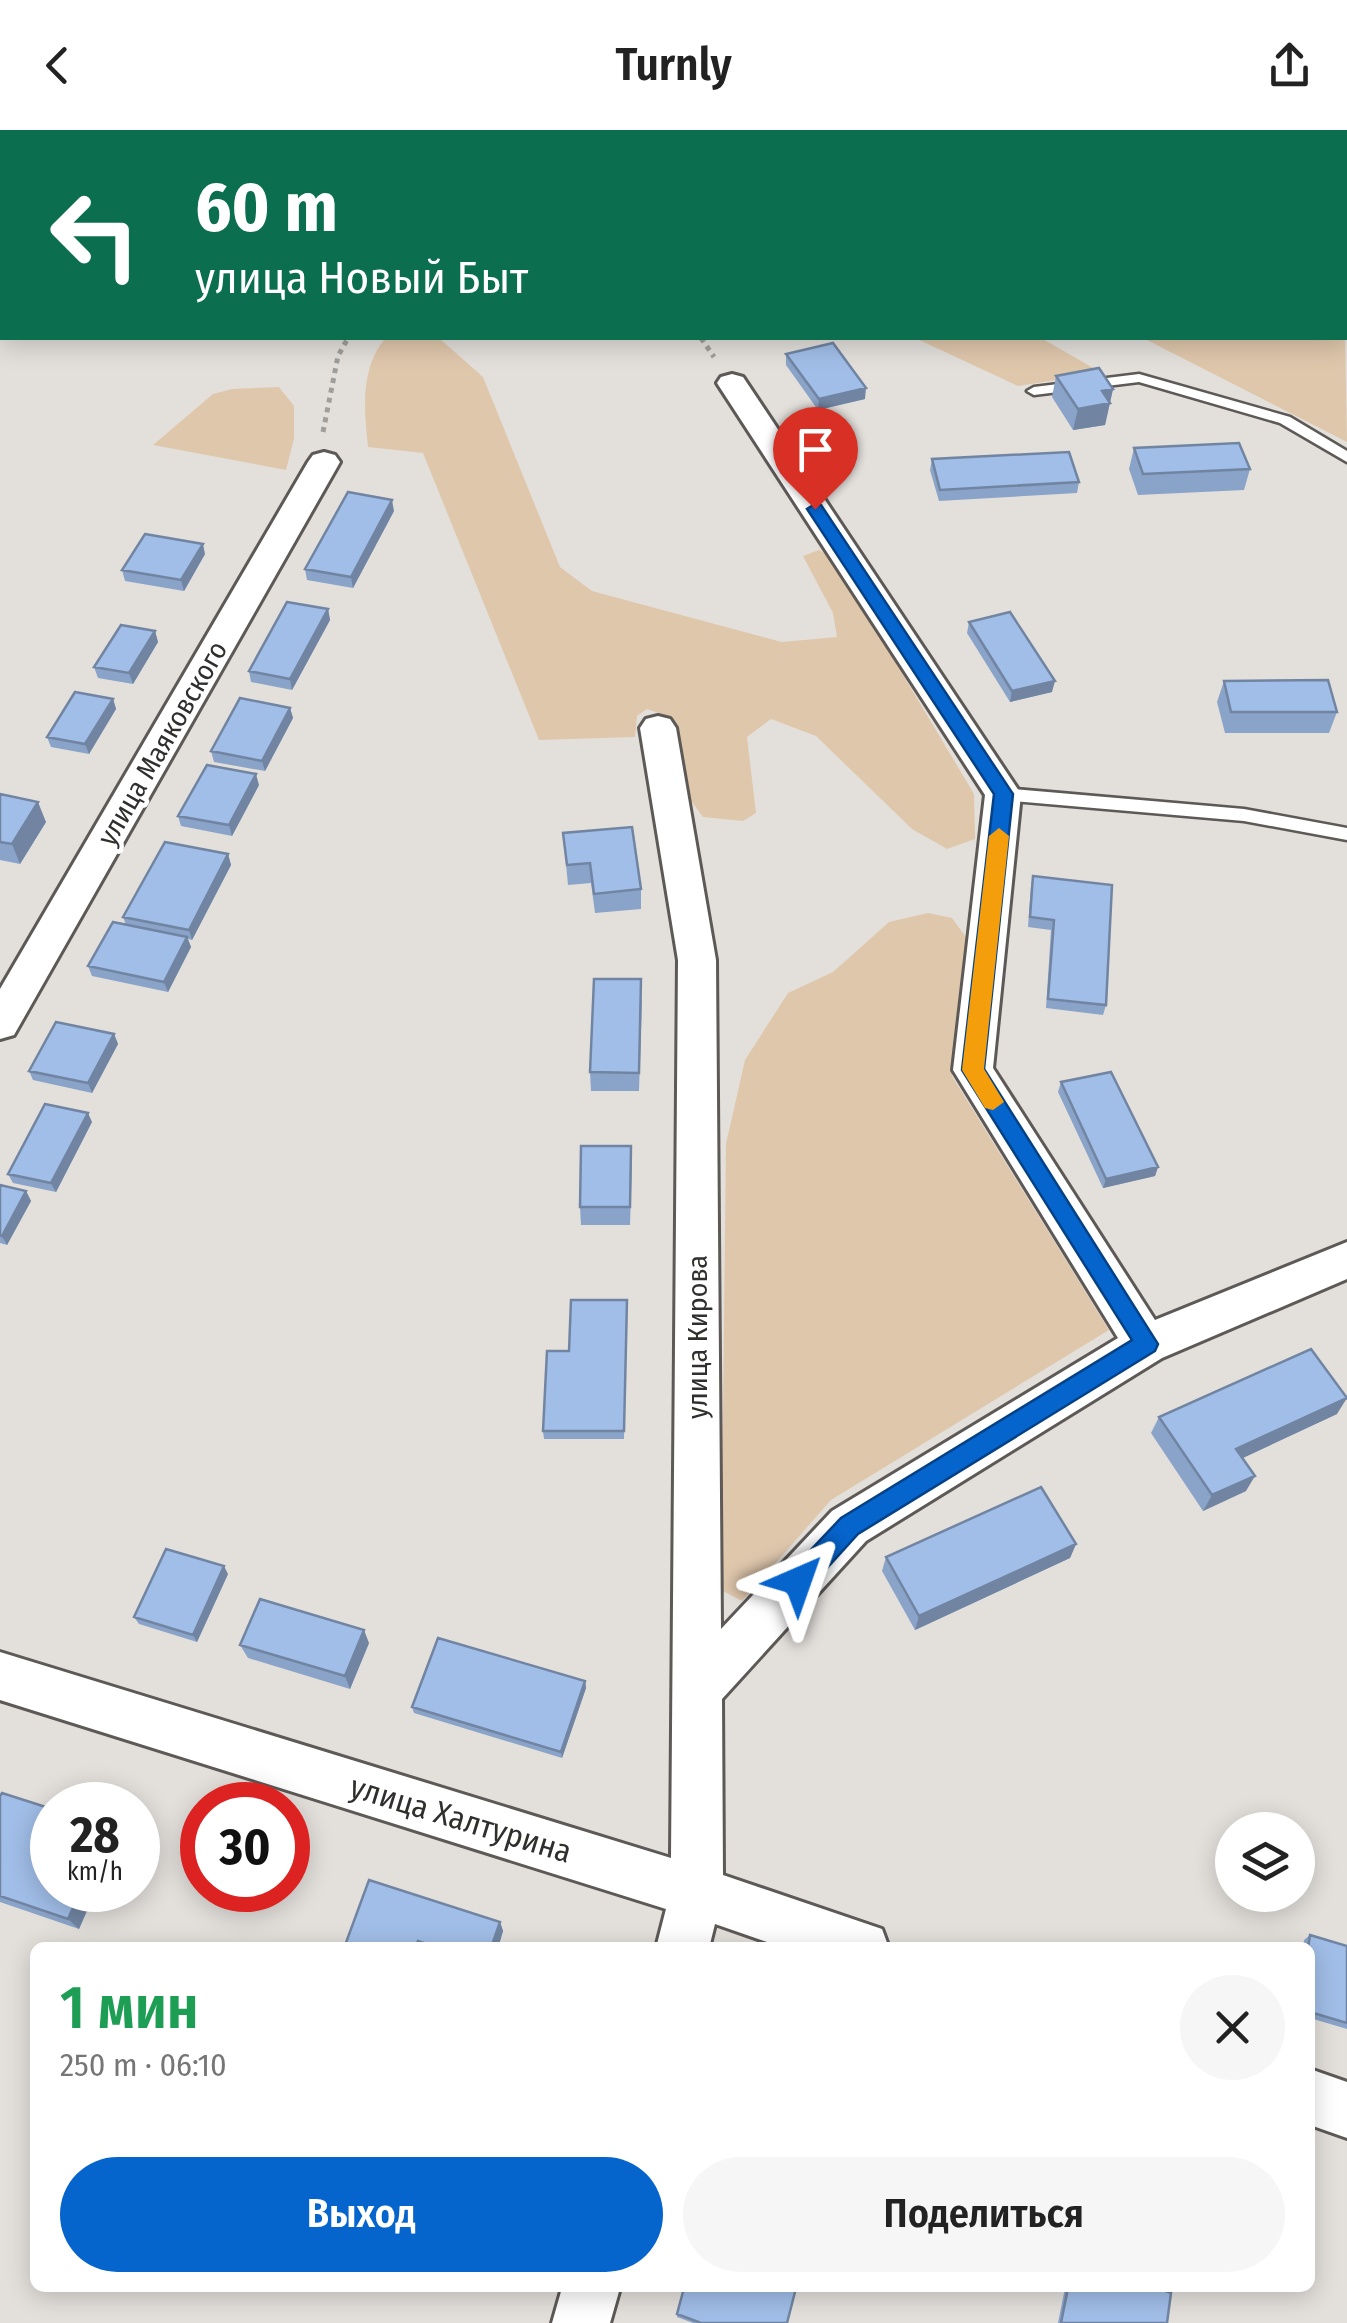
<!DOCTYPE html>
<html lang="ru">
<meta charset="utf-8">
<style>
:root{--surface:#fff;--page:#f6f6f6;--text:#222;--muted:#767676;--accent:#0664cd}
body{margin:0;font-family:"Fira Sans Condensed",sans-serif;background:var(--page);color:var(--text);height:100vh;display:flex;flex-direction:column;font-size:38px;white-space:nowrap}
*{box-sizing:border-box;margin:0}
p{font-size:32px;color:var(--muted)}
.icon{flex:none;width:55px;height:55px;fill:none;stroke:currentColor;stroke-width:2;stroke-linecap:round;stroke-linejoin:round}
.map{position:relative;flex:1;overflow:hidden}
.panel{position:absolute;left:30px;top:1812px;width:1285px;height:350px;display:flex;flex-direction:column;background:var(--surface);border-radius:15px;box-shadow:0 5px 25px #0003}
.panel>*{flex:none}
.hud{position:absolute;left:0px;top:0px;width:1348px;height:210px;box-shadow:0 5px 25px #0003;background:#0b6e4f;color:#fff;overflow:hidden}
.tools{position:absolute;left:1215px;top:1682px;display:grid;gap:20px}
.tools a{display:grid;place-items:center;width:100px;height:100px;border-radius:50%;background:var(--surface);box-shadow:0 5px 25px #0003;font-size:50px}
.speed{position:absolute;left:30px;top:1652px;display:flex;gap:20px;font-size:50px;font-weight:700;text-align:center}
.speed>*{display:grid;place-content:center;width:130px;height:130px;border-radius:50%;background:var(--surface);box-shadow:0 5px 25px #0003;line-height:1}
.speed small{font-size:25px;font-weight:400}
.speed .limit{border:15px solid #d22;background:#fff;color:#111}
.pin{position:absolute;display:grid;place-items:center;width:85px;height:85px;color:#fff;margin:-102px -42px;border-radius:50% 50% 50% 0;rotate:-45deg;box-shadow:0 0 10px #0007}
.pin .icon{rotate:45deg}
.me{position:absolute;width:110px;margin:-55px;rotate:43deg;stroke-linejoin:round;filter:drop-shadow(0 0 8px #0008)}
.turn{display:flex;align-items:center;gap:35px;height:210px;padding:0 30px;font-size:45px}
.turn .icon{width:130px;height:130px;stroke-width:2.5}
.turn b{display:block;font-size:70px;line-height:85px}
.round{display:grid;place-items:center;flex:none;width:105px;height:105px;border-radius:52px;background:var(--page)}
.head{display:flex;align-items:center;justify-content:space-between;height:170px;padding:0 30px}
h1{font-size:60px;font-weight:600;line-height:75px;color:#1e9e55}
.primary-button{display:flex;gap:20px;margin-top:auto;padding:20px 30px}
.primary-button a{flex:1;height:115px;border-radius:60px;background:var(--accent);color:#fff;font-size:40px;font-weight:600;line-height:115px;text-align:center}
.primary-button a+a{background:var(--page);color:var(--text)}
header{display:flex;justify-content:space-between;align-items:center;height:130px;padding:0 30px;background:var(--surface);font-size:45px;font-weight:600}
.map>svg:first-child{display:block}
.green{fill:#dfc7ac}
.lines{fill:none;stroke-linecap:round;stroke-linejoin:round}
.lane-casing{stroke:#5c5956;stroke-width:5}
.street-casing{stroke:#5c5956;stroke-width:6}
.path{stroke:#a09e9b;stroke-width:5;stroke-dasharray:5 5;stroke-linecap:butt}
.lane{fill:#fff;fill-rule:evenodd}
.street{fill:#fff;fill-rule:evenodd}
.wall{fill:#8aa3c8}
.shaded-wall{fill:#7185a2}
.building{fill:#a1bee8;stroke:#7185a2;stroke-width:2.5}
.route{fill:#0664cd;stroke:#044185;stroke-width:2.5}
.slow{fill:#f59e0b}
.labels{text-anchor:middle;stroke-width:9;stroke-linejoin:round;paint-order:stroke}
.street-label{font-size:28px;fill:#302f2e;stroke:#fff}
.near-street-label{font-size:32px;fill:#302f2e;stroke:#fff}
</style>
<header><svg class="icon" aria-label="back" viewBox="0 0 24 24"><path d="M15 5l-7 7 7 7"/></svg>Turnly<svg class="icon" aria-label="share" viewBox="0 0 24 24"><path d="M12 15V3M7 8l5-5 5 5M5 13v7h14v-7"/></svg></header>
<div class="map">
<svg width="1347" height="2193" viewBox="0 0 1347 2193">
<rect width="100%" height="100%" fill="#e3e0dc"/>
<path class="green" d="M988 0H1347V86L1345 2Z
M1345 204 1347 312 1143 208H1345Z
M385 208H439L483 247 560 437 592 461 782 512 837 507 833 483 803 426 819 420 834 429 974 664 975 709 947 719 912 699 816 606 771 589 747 607 756 683 743 691 703 687 687 665 670 587 647 579 637 586 635 607 539 610 423 323 368 317C364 278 360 240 385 208Z
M915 208H1041L1102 243 1018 256Z
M279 257 294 276V309L286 340 153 315 213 264 232 259Z
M928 783 952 788 968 810 959 861 952 946 1109 1200 831 1370 742 1471 721 1460 726 1014 745 930 788 863 833 842 889 792Z"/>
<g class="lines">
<defs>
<path id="lane" d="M1139 244 1290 287 1347 321V332L1280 293 1139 252 1034 265 1027 261 1034 257Z
M1003 658 1244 679 1347 698V710L1244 691 1003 670 994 664Z"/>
<path id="street" d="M732 244 743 247 1021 664 993 938 1155 1190 1347 1112V1149L1162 1228 866 1411 722 1569 723 1745 882 1799 889 1818H784L715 1794 709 1818H656L666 1779 0 1570V1522L671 1728 678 830 640 598 646 589 658 586 670 589 676 598 716 830 721 1499 832 1381 1118 1208 953 940 985 665 717 253 721 247Z
M324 322 335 325 340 332 14 905 0 909V859L308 332 313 325Z
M1310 1939 1347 1952V2008L1310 1995Z
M562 2158H620L610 2193H552Z"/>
</defs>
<use href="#lane" class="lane-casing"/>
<use href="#street" class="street-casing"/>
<path class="path" d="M701 208 714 227
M323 302 338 226 348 208"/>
<use href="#lane" class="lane"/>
<use href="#street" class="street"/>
</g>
<path class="wall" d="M786 224 865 269 818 280 786 235Z
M1056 246 1113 259 1105 295 1073 300 1052 267Z
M1134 318 1250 339 1244 360 1138 365 1129 339Z
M932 329 1079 352 1077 363 939 371 930 340Z
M394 381 353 458 307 450 305 439Z
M205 424 184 461 125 451 122 440Z
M328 479 330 490 292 560 251 552 249 541Z
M969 492 1052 562 1010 572 967 503Z
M155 501 158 512 133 554 98 548 94 537Z
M1224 551 1337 582 1329 603H1225L1217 572Z
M113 569 116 579 89 624 51 617 47 607Z
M290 578 293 588 265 641 214 632 211 621Z
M259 655 232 706 181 696 178 686Z
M0 664 46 692 20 734 0 730Z
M563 703 641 759V779L595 783 591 753 568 755Z
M228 724 231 735 192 810 188 809 191 817 168 862 92 846 88 836 126 795 123 787Z
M1033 746 1106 875 1103 885 1046 878 1051 800 1028 797 1031 756Z
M642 869 639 961H591L590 942Z
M114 904 118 914 92 963 33 950 29 941Z
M1061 952 1158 1037 1155 1046 1103 1058 1058 962Z
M92 992 56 1062 13 1053 8 1044Z
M632 1035 630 1095H581L580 1077Z
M0 1055 26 1061 31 1071 7 1115 0 1113Z
M627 1170 624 1309H544L543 1301 569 1221Z
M1337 1284 1242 1328 1246 1361 1203 1381 1151 1303 1159 1287Z
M1076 1414 1070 1428 915 1500 882 1441 886 1427Z
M228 1444 197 1512 139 1494 134 1487Z
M369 1513 350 1559 248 1528 240 1515Z
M585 1551 586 1558 562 1628 414 1583 412 1577Z
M0 1666 52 1760H96L79 1799 0 1772Z
M500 1792 503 1801 498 1818H344Z
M1310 1805 1347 1816V1899L1310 1888V1818H1303L1304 1810Z
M1065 2158H1157L1167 2193H1058Z
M677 2184 787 2193H693L677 2187Z"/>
<path class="shaded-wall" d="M866 258 865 269 818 280 819 269Z
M1113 259 1105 295 1073 300 1078 279 1102 261Z
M392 370 394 381 353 458 351 447Z
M203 414 205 424 184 461 181 450Z
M328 479 330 490 292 560 290 549Z
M155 501 158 512 133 554 129 543Z
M1055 551 1052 562 1010 572 1012 561Z
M113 569 116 579 89 624 85 614Z
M290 578 293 588 265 641 262 631Z
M256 644 259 655 232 706 229 695Z
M38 672 46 692 20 734 12 714Z
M228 724 231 735 192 810 189 800Z
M187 807 191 817 168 862 164 852Z
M114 904 118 914 92 963 88 953Z
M88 983 92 992 56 1062 51 1053Z
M1158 1037 1155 1046 1103 1058 1106 1049Z
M26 1061 31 1071 7 1115 2 1106Z
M1347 1268 1337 1284 1228 1335 1236 1319Z
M1255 1346 1246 1361 1203 1381 1212 1365Z
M1076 1414 1070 1428 915 1500 919 1486Z
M224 1436 228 1444 197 1512 193 1505Z
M364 1500 369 1513 350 1559 345 1546Z
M585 1551 586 1558 562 1628 561 1622Z
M81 1760H96L79 1799 68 1789Z
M500 1792 503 1801 498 1818H491Z"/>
<path class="building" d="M833 213 866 258 819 269 786 224Z
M1099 238 1113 259 1102 261 1110 273 1078 279 1056 246Z
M1239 313 1250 339 1143 344 1134 318Z
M1069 322 1079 352 940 360 932 329Z
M348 362 392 370 351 447 305 439Z
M145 404 203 414 181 450 122 440Z
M287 472 328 479 290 549 249 541Z
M1010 482 1055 551 1012 561 969 492Z
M121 495 155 501 129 543 94 537Z
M1328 550 1337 582H1231L1224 551Z
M75 562 113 569 85 614 47 607Z
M240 568 290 578 262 631 211 621Z
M207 635 256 644 229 695 178 686Z
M0 664 38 672 12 714 0 712Z
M632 697 641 759 594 764 590 733 567 735 563 703Z
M165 712 228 724 189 800 123 787Z
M1033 746 1112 755 1106 875 1048 869 1054 790 1030 787Z
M113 792 187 807 164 852 88 836Z
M594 849H641L639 943 590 942Z
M56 892 114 904 88 953 29 941Z
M1111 942 1158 1037 1106 1049 1061 952Z
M45 974 88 983 51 1053 8 1044Z
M581 1016H631L630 1077H580Z
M0 1055 26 1061 2 1106 0 1105Z
M571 1170H627L624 1301H543L547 1221H569Z
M1311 1219 1347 1268 1236 1319 1255 1346 1212 1365 1159 1287Z
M1041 1357 1076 1414 919 1486 886 1427Z
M166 1419 224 1436 193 1505 134 1487Z
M260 1469 364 1500 345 1546 240 1515Z
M438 1508 585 1551 561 1622 412 1577Z
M2 1663 52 1679V1760H81L68 1789 0 1766V1666Z
M369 1750 500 1792 491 1818H439L418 1811 415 1818H344Z
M1310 1805 1347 1816V1893L1310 1882V1818H1308Z
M684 2158H796L787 2193H701L677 2184Z
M1068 2158H1157L1171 2163 1167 2193H1061Z"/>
<path class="route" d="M815 374 821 375 1013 664 984 939 1158 1214 1155 1221 858 1404 808 1459 798 1463 789 1459 786 1451 789 1443 841 1388 1132 1210 962 940 994 664 807 379Z"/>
<path class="slow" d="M999 698 1009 706 984 939 1004 972 993 980 985 978 962 940 989 706Z"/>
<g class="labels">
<g class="street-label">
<text transform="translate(162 613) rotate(-60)" y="10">улица Маяковского</text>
<text transform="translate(697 1207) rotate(-90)" y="10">улица Кирова</text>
</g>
<g class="near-street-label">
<text transform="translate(461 1689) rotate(17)" y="11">улица Халтурина</text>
</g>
</g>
</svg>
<div class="tools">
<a><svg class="icon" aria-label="layers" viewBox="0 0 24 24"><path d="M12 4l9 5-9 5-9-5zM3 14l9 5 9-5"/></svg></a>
</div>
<div class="speed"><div>28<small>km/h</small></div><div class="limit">30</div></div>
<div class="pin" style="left:815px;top:379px;background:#d93025"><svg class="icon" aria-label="arrive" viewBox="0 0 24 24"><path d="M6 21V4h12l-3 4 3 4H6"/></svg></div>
<svg class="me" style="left:798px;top:1451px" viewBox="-20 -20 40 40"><path d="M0-17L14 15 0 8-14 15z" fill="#0664cd" stroke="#fff" stroke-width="4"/></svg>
<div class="hud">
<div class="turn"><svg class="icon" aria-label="left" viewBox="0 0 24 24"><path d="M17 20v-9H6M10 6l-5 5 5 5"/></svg><div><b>60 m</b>улица Новый Быт</div></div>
</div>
<section class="panel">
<div class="head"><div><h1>1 мин</h1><p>250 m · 06:10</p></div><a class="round"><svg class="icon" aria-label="close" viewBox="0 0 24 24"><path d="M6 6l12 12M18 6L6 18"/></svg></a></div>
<div class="primary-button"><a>Выход</a><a>Поделиться</a></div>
</section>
</div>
